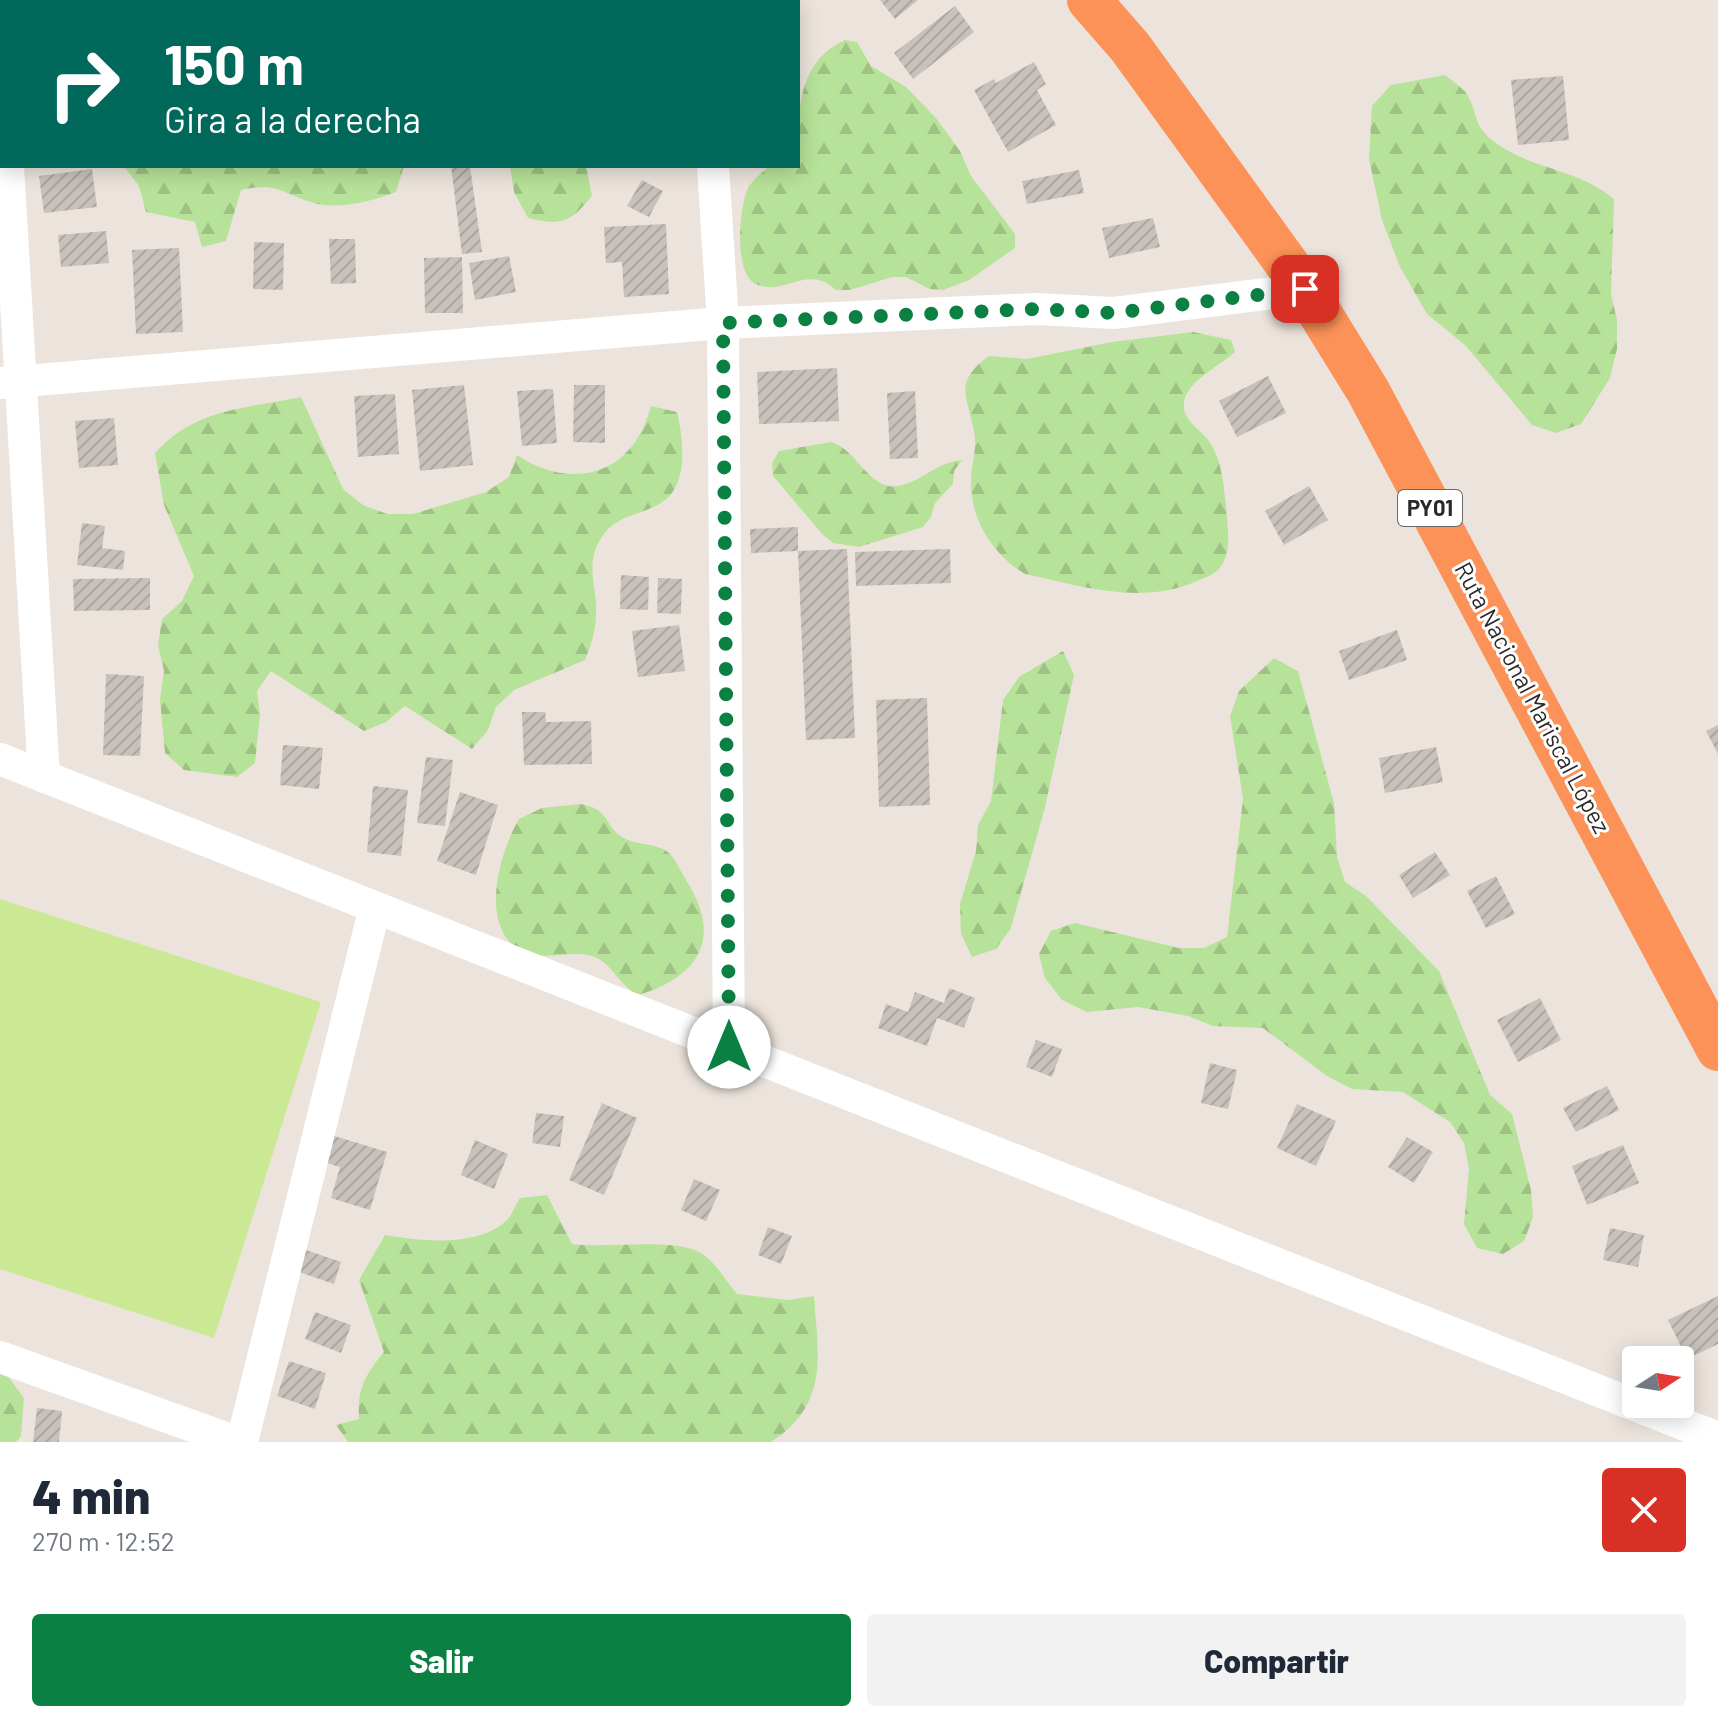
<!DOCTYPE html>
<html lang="es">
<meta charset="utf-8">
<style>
:root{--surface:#fff;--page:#f2f2f3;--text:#1f2937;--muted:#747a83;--accent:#0b8043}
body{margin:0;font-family:Barlow,sans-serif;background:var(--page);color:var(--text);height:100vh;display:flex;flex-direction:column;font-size:30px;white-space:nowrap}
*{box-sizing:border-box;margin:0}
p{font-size:26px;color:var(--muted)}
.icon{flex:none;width:44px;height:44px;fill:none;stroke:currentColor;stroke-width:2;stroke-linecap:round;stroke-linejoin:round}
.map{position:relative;height:1442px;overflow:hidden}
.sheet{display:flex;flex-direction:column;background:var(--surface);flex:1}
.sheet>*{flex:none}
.top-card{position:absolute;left:0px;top:0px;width:800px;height:168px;box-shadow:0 4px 20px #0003;background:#00695c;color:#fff;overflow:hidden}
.needle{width:52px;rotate:78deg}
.tools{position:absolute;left:1622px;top:1346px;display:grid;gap:16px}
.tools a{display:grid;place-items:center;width:72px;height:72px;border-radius:8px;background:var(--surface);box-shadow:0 4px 20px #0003;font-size:40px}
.pin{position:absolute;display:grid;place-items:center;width:68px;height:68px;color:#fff;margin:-34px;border-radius:16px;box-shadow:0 4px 12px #0006}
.me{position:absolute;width:88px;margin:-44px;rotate:0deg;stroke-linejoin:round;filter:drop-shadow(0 0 6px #0008)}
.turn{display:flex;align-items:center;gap:28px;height:168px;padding:0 32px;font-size:36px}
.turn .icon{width:104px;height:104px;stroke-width:2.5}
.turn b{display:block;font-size:56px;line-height:68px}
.round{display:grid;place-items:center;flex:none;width:84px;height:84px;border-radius:8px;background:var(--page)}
.head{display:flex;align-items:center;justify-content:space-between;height:136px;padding:0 32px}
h1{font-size:48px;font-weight:800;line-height:60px}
.primary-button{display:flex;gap:16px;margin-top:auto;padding:16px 32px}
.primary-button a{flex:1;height:92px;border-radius:8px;background:var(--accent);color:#fff;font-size:32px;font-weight:800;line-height:92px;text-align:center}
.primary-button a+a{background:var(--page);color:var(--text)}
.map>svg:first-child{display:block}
.forest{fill:url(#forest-firs)}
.pitch{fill:#cbe994}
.building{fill:url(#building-hatch)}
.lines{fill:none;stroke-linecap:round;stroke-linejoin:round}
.minor{stroke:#fff;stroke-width:32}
.highway{stroke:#fc9257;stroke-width:44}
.route{stroke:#0b8043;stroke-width:14;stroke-dasharray:0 25.2}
.labels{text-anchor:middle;stroke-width:6;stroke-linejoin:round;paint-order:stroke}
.shield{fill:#fff;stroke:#6a6a6a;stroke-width:2}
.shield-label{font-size:22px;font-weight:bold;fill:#2a2a2a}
.street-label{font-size:24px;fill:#2a2a2a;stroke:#fff}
</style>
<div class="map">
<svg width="1718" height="1442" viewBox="0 0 1718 1442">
<defs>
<pattern id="forest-firs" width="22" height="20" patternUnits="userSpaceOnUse" patternTransform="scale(2)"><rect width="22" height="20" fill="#b7e299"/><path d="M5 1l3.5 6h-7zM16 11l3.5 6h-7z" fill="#9ec284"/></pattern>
<pattern id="building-hatch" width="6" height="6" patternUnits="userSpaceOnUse" patternTransform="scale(2)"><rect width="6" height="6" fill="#c7c1bb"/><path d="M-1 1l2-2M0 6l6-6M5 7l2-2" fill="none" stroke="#aba6a1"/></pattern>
</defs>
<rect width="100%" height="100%" fill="#ece4dc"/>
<path class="forest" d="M137 0H555L557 2H137Z
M845 40 857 42 871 66 906 87 936 118 960 151 971 176 1015 234V248L969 280 943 290 930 289 906 277H892L850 290H836C806 262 783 299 754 283 734 271 739 207 748 188 753 179 762 173 769 166H798C798 119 794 63 845 40Z
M1445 75C1452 81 1464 88 1468 96 1479 116 1472 126 1496 143 1533 170 1577 168 1614 199L1611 294 1617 320V349L1610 378 1581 424 1556 433 1532 425 1465 345 1427 314 1400 267 1382 220 1369 159 1372 106 1391 85Z
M124 166H404L396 192C373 201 339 210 314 203 280 193 279 182 241 190L226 241 202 247 195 222 146 212 139 186Z
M510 166H586L592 196C570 223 561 226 528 218L514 192Z
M1193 332 1231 340 1235 352C1221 365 1187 381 1184 402 1181 422 1204 430 1212 446 1223 464 1225 496 1227 517 1228 532 1231 550 1222 565 1216 574 1207 577 1197 581 1141 606 1081 586 1025 574 993 555 970 519 971 481 971 467 976 452 975 438 970 398 950 384 989 356L1027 359 1112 342Z
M301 397 343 489 363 505 387 514H413L486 492 509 477 517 455C575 493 634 473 651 406L677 412C683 439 690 485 661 503 639 516 614 515 600 540 585 565 597 585 596 612 596 630 592 643 585 660L514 690 496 707 488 730 472 749 405 706 386 722 364 731 271 671 257 691 260 714 255 763 237 777 184 770 165 753 160 700 164 671 158 645 162 619 182 601 194 576 164 505 155 453C195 408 245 409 301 397Z
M831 442C856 448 869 491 898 486 924 481 934 463 962 460L954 471 953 484 935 503 931 517 923 527 859 547 833 543 823 535 773 476 772 463 779 451Z
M1063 651 1074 675 1045 807 1011 928 996 949 972 957 961 934 960 904 976 851 978 825 991 801 1003 700 1019 677Z
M1274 658 1298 671 1334 803 1337 857 1345 882 1366 896 1439 971 1490 1095 1512 1114 1531 1190 1533 1217 1524 1241 1503 1254 1477 1248 1464 1224 1469 1169 1464 1143 1450 1122 1403 1092 1352 1089 1327 1076 1263 1028 1213 1026 1188 1016 1138 1007 1087 1012 1062 1000 1045 978 1039 954 1051 931 1075 923 1179 948H1204L1227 937 1243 799 1230 716 1239 691Z
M581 804C611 810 602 823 622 837 636 846 656 842 669 853 677 861 683 876 689 885 723 942 695 978 638 995 620 986 613 966 597 958 580 949 555 958 536 955 474 944 497 856 519 819L542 808Z
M547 1195 572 1244C606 1249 679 1236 704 1255 717 1265 727 1282 737 1294L788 1300 814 1296C818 1356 830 1403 771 1442H348L336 1425 359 1419C357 1389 365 1375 384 1352L359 1280 385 1235C420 1241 478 1248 507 1220 512 1215 516 1204 520 1198Z
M0 1372 7 1375 24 1398 21 1436 16 1442H0Z"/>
<path class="pitch" d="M0 899 321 1002 214 1338 0 1269Z"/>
<path class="building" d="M880 0H918L895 19Z
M955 6 974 32 913 79 894 53Z
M1034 62 1046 84 1037 90 1056 125 1008 152 974 90 994 79 996 83Z
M1563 76 1569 140 1518 145 1511 80Z
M451 166H470L482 252 462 254Z
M92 169 97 207 44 213 39 176Z
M1079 170 1084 193 1027 204 1022 181Z
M642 180 663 191 649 217 627 206Z
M1153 218 1160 247 1109 258 1102 228Z
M666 224 669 294 624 297 622 262 606 263 604 227Z
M106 231 109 263 61 267 58 235Z
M329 239H355L356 283 331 284Z
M254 242 284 243 283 290 253 289Z
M179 248 183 332 136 334 132 250Z
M509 256 516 292 475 300 469 263Z
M462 257 463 313H425L424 258Z
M837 368 839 421 759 424 757 372Z
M1268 376 1286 413 1237 437 1219 401Z
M464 385 473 465 420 471 412 390Z
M574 385H605V443L573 442Z
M553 389 557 443 522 446 517 391Z
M915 391 918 458 890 459 887 393Z
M395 394 399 454 358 457 354 396Z
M114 418 118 465 79 468 75 421Z
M1309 486 1328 520 1284 545 1265 511Z
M82 523 105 526 102 548 125 551 123 570 77 565Z
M798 527V551L847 549 855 738 806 740 798 551 751 553 750 529Z
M950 549 951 583 856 586 855 552Z
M621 575 649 577 648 610 620 609Z
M150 578V610L74 611 73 579Z
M658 578 682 579 681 614 657 613Z
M679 625 685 671 638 677 632 631Z
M1397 630 1407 660 1349 680 1339 651Z
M106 674 144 676 140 756 103 755Z
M927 698 930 805 879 807 876 700Z
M522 712H545L546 722 591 721 592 764 524 765Z
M1718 725V754L1706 731Z
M283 745 323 748 319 789 280 785Z
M1436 747 1443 782 1385 793 1379 758Z
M426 757 453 760 445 826 417 823Z
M373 786 408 790 401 856 367 852Z
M460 792 498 805 476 875 437 861Z
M1435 852 1450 875 1413 898 1399 875Z
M1496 876 1515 914 1486 928 1467 891Z
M949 988 975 998 964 1028 937 1018 927 1046 878 1028 886 1004 908 1012 915 992 944 1003Z
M1540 998 1561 1040 1518 1062 1497 1020Z
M1036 1040 1062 1049 1052 1077 1026 1067Z
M1210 1063 1237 1070 1228 1109 1201 1103Z
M1607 1086 1619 1110 1576 1132 1563 1108Z
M602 1103 637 1118 604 1195 569 1180Z
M1297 1104 1336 1121 1316 1166 1277 1148Z
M536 1113 564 1116 560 1147 532 1143Z
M328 1134 387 1152 370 1210 331 1198 340 1167 320 1161Z
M1407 1137 1433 1152 1414 1183 1388 1167Z
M475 1140 508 1154 494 1189 461 1175Z
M1623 1145 1639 1183 1587 1205 1572 1166Z
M694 1179 720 1190 706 1221 681 1210Z
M768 1227 792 1236 781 1264 758 1255Z
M1610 1228 1644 1235 1638 1267 1603 1260Z
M306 1250 341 1262 334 1284 299 1272Z
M1718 1296V1344L1687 1359 1668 1320Z
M315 1312 351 1325 341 1353 305 1339Z
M289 1361 326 1373 315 1409 277 1396Z
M37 1408 62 1411 59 1442H33Z"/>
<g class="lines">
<path class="minor" d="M702 0V2
M0 37 2 69
M8 166 44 777
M713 166 723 323 729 1047
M0 383 723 323 1036 309 1114 313 1305 289
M0 759 1718 1438
M0 1357 237 1442
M242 1442 375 907"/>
<path class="highway" d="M1089 0 1130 47 1305 289 1368 391 1718 1049"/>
</g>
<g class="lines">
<path class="route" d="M729 1047 723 323 1036 309 1114 313 1305 289"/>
</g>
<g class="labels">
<rect class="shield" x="1398" y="490" width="64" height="36" rx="6"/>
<g class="shield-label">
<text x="1430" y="516">PY01</text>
</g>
<g class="street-label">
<text transform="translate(1532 698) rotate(62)" y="8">Ruta Nacional Mariscal López</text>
</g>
</g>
</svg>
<div class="tools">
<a><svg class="needle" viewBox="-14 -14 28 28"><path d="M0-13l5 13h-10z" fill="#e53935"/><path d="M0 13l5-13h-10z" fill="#747a83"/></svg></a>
</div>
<div class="pin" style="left:1305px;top:289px;background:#d93025"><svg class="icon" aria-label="arrive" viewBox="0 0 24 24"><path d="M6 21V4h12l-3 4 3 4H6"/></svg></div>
<svg class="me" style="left:729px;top:1047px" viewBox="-20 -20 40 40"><circle r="19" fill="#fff"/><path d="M0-13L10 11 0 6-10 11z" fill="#0b8043"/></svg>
<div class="top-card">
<div class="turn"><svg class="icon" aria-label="right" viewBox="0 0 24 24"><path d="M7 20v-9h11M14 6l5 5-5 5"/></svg><div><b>150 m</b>Gira a la derecha</div></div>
</div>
</div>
<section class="sheet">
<div class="head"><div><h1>4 min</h1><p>270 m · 12:52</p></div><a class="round" style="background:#d93025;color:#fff"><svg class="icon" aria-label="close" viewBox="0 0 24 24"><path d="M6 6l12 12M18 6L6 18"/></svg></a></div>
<div class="primary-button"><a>Salir</a><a>Compartir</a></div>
</section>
